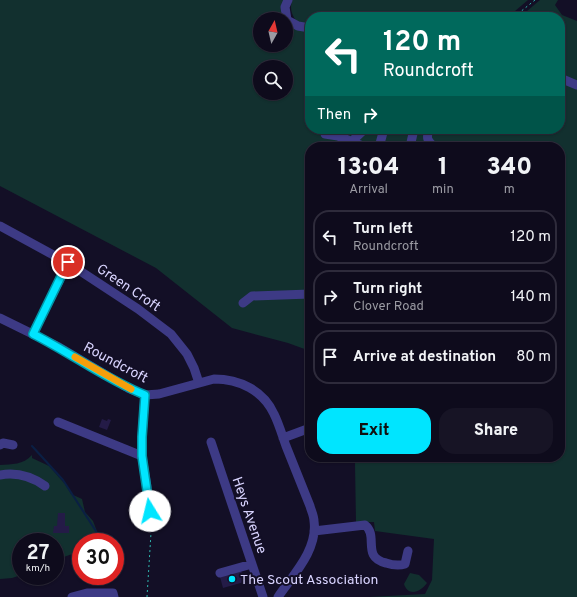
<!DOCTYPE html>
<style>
:root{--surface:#0e0b1c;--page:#171425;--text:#f1f3f6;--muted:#9b9ba3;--line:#2e2b3b;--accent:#00e5ff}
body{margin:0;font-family:Overpass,sans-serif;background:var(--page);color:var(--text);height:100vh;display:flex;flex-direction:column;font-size:15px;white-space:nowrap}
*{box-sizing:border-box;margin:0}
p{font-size:13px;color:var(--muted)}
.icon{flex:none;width:22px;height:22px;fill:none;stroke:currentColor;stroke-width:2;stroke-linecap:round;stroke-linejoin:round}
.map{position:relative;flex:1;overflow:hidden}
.panel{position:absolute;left:305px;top:142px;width:260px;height:320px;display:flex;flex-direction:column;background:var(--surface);border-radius:16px;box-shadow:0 1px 3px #0004,0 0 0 1px var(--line)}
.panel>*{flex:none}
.hud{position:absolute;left:305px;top:12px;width:260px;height:122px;border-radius:16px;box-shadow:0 1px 3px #0004,0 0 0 1px var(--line);background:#00695c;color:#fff;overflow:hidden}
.needle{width:26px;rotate:8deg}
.controls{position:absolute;left:253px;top:12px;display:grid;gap:8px}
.controls a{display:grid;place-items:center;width:40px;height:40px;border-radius:50%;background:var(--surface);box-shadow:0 1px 3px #0004,0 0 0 1px var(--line);font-size:20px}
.speed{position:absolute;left:12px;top:533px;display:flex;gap:8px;font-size:20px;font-weight:700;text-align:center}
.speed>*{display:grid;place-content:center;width:52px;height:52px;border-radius:50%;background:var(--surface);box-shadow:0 1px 3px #0004,0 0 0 1px var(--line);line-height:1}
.speed small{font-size:10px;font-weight:400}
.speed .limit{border:6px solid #d22;background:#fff;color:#111}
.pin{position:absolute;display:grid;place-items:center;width:34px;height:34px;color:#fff;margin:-17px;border:2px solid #fff;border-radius:50%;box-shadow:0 1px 4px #0007}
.me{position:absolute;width:44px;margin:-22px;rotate:351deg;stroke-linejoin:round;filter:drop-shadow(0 0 3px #0008)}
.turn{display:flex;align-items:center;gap:14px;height:84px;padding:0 12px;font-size:18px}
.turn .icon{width:52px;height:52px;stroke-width:2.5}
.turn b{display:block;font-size:28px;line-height:34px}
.then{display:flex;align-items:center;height:38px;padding:0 12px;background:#0003;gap:8px;font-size:15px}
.eta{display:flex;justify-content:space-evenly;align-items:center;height:68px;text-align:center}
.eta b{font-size:24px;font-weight:800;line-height:28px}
.primary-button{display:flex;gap:8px;margin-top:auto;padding:8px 12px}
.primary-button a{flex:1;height:46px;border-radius:16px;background:var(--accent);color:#111;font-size:16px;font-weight:800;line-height:46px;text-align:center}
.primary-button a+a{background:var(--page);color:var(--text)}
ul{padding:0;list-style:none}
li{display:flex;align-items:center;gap:12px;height:54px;margin:0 8px 6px;padding:0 4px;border:2px solid var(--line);border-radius:16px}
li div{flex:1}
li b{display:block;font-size:15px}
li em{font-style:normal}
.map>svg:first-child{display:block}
.green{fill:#12302f;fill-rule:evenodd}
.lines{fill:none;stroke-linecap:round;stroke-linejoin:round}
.stream{stroke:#0a1f44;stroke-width:2}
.building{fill:#241b47}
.path{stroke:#2fb8b0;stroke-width:1;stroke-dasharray:2 3;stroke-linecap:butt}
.minor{stroke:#3d3a85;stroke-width:9}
.route-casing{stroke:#0095a6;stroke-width:10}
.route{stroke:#00e5ff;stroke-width:7}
.slow{stroke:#f59e0b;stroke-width:7}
.poi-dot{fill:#00e5ff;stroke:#130f26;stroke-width:1.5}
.labels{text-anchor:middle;stroke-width:4;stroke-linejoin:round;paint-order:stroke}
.street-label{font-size:14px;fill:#d9d4ff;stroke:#130f26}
.poi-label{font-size:14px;fill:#d9d4ff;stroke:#130f26;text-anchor:start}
</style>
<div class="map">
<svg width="577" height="597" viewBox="0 0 577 597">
<rect width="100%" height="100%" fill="#130f26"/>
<path class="green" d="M0 0H284L283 19H260V45H286V22L310 31V129H560V17H520L540 0H558L555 5 562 15 577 21V597H369L425 594 432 580 434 539 375 531 374 522H356L355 463 359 457H560V147H310V351L288 343 232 328 156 268 0 186ZM260 67H286V93H260Z
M292 0H528L508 17H310V25L296 21C291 13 290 9 292 0Z
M32 455V458L49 466 65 484 71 494 82 499 85 512 93 521 101 542H81V551L55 560V542H21V575L12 578 0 579V465C12 464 23 465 32 455Z
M410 573 419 575 427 583C421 592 408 597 404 584Z"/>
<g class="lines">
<path class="stream" d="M32 446 63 480 103 542
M92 582 94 576"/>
</g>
<path class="building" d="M102 419 107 421 108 419 111 420 107 430 99 427Z
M58 513H65V526H69V533H53L54 526H57Z
M241 570 244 582 223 588 220 577Z"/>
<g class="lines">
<path class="path" d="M514 17 535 0
M147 597 151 533"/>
<path class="minor" d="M288 0 285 7 287 20 298 26 310 28
M560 78 577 85
M429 129C426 138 427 141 435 147
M325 134 338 136 365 147
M352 141 365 129
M379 147 384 129
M410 147 414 129
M0 226 68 263 138 309 171 334 187 354 194 368 199 383
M243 303 252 296 310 294
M0 318 59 347 128 388 145 395 159 394 214 379C239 379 263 390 274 414 279 424 282 435 286 446 294 466 302 486 310 506 311 510 314 516 314 521 318 550 293 575 278 597
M33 334 68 263
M145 395 142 437V456L153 525
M58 422 142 456
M283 438 310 428
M211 442 263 597
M0 445 3 443 13 445
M0 475C17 472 31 476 45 486
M314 531 365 525C379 536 361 557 386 563 392 565 399 566 405 564L408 551
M220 573 252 564
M72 597 87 593H113L114 597"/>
</g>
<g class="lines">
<defs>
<path id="route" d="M68 262 33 334C71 353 107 380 145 395L142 437V456L150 511"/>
</defs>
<use href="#route" class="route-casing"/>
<use href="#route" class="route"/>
<path class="slow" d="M75 357 131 389"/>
</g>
<circle class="poi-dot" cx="232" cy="579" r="4"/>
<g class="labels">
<g class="street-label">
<text transform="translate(129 287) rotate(34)" y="5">Green Croft</text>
<text transform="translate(116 362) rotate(28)" y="5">Roundcroft</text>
<text transform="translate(250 515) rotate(71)" y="5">Heys Avenue</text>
</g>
<g class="poi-label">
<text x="240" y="584">The Scout Association</text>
</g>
</g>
</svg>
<div class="controls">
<a><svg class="needle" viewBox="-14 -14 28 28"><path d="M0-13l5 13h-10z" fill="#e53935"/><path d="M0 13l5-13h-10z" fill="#9b9ba3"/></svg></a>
<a><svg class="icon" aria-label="search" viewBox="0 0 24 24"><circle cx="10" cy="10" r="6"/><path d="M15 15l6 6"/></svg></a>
</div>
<div class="speed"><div>27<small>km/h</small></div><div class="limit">30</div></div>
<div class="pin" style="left:68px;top:262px;background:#d93025"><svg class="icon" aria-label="arrive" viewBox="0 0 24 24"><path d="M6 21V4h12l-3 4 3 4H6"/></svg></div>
<svg class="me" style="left:150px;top:511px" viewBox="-20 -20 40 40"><circle r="19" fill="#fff"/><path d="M0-13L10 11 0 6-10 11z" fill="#00e5ff"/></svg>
<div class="hud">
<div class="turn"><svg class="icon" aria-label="left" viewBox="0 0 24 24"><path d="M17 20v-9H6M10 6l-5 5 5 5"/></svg><div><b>120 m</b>Roundcroft</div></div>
<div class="then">Then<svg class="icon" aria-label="right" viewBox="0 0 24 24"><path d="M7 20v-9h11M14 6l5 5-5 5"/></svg></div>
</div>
<section class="panel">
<div class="eta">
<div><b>13:04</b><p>Arrival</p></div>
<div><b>1</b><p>min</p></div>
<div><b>340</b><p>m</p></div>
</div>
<ul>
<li><svg class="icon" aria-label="left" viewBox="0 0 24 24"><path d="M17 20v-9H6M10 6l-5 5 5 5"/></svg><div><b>Turn left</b><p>Roundcroft</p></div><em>120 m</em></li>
<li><svg class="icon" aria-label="right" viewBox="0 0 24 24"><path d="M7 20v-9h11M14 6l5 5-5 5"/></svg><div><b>Turn right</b><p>Clover Road</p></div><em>140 m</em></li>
<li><svg class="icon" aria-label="arrive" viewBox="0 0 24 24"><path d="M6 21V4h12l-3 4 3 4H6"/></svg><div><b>Arrive at destination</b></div><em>80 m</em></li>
</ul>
<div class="primary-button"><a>Exit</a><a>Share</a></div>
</section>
</div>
